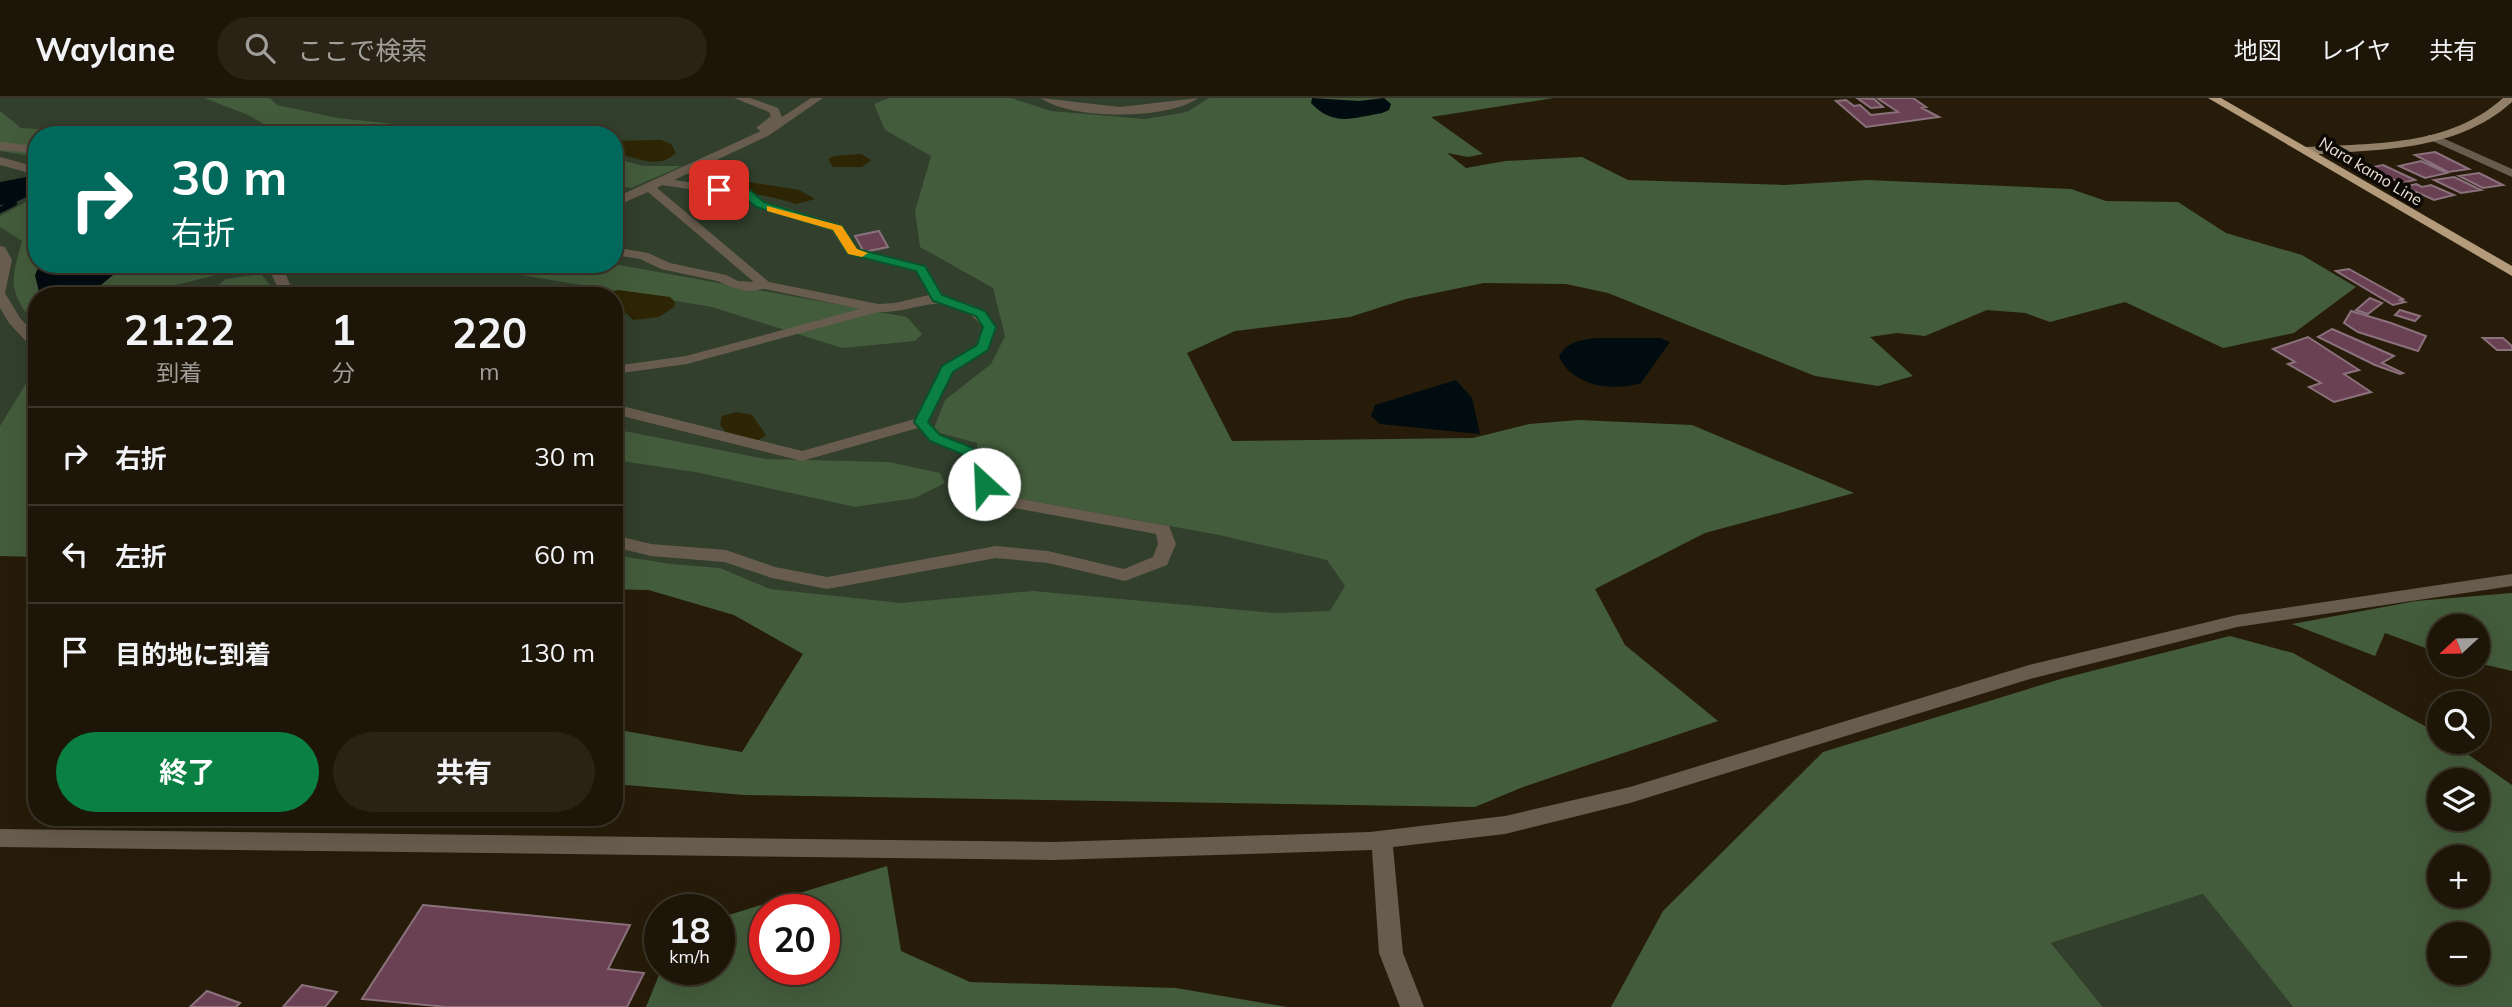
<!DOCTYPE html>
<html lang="ja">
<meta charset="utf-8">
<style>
:root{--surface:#1d1507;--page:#2a2215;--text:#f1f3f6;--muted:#a09f9b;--line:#3b3428;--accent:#0b8043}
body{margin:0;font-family:Mulish,"Noto Sans JP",sans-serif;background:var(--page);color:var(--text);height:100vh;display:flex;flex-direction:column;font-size:26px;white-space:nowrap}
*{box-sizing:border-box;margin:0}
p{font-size:23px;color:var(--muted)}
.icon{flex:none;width:38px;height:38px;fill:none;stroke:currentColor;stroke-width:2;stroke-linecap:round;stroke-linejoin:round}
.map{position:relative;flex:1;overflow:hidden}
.drawer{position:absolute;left:28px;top:189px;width:595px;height:539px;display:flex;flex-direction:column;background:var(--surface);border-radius:28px;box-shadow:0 7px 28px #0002,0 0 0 2px var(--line)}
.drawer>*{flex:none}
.banner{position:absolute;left:28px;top:28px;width:595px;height:147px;border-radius:28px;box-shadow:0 7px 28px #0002,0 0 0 2px var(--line);background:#00695c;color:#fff;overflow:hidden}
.needle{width:46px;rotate:248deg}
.fabs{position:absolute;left:2427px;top:516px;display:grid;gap:14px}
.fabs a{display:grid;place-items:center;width:63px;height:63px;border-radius:50%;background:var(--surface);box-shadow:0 7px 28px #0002,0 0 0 2px var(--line);font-size:35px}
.speed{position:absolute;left:644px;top:796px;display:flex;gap:14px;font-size:35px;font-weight:700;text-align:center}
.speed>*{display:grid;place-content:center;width:91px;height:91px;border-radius:50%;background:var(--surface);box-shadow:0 7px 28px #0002,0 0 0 2px var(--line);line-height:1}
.speed small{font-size:18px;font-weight:400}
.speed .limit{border:10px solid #d22;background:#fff;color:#111}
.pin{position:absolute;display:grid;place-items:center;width:60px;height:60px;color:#fff;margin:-30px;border-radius:14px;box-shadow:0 4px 10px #0006}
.me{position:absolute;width:77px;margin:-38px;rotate:335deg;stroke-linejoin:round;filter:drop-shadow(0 0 5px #0008)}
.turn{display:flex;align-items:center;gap:24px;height:147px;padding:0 28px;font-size:32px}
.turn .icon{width:91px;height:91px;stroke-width:2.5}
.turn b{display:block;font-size:49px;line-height:60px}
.eta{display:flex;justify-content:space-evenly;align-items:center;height:119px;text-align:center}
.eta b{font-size:42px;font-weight:700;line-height:49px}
.cta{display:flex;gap:14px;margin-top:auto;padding:14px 28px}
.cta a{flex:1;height:80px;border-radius:42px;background:var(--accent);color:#fff;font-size:28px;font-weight:700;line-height:80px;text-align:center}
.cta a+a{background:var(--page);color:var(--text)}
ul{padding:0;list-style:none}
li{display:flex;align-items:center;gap:21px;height:98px;padding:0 28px;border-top:2px solid var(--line)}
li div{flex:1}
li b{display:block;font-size:26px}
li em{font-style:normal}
header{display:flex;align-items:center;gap:42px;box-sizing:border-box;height:98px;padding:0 35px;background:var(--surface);border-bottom:2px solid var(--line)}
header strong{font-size:33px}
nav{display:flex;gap:38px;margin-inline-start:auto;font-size:24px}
.search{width:490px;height:63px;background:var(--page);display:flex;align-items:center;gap:18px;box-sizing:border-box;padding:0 24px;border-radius:38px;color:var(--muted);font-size:26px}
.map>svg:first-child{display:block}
.green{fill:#313f2c;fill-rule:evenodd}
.forest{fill:#435c3b;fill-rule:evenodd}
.sand{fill:#2d2504}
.water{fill:#010c11}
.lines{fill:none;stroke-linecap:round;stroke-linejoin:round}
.stream{stroke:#010c11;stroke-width:6}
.building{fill:#694153;stroke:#8b717c;stroke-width:2}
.lane{fill:#685c4e;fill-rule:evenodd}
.street{fill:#685c4e;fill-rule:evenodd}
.secondary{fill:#928068;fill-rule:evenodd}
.primary{fill:#b39b7c;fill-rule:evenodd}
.route{fill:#0b8043;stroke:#07532c;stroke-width:2}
.slow{fill:#f59e0b}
.labels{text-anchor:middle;stroke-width:7;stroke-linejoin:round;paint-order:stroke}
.far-street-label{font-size:16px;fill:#e9e2d6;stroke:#0c0803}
</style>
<header>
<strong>Waylane</strong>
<div class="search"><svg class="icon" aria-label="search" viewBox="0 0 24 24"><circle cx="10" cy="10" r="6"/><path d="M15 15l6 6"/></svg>ここで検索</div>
<nav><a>地図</a><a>レイヤ</a><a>共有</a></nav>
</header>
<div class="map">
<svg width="2512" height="909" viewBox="0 0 2512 909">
<rect width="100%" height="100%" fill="#271c09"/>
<path class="green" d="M0 0H1290L1044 212 1383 469 1373 566 803 556 734 517 649 492 614 491V198H37V453L0 442ZM37 37H614V166H37Z
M2203 796 2293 909H2103L2051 845Z"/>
<path class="forest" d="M204 0H270L277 7 338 20 499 37H323L267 28 248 17Z
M889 0H1011L1051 13 1145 21 1187 14 1209 0H1554L1431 19 1483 56 1468 59 1447 55 1466 70 1505 63 1582 59 1628 82 1784 87 1867 82 2071 91 2106 103 2178 104 2226 135 2302 157 2356 189 2294 235 2223 250 2125 204 2050 224 2025 215 1987 212 1925 238 1897 235 1870 239 1913 278 1878 288 1815 278 1608 195 1566 186 1484 185 1406 201 1350 219 1235 233 1187 255 1232 343 1473 340 1529 326 1579 322 1692 327 1854 395 1705 435 1595 491 1625 547 1718 623 1523 689 1475 709 744 697 614 686V631L742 654 803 556 734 517 649 492 614 491V457L671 466 720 470 770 491 901 505 1033 493 1275 515 1330 513 1345 488 1327 462 1219 437 977 393V345L933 333 945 302 991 266 1005 238 993 190 920 149 915 113 931 58 885 32 874 6Z
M0 13 21 30 141 37H37V59L0 53Z
M614 60 643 68H682L631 90 614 86Z
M37 98V166H226L220 176 176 187 157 198H37V229C8 194 10 185 22 143L0 129V118Z
M455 166H614L907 219 922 236 915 243 842 250 712 209Z
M261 176 269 186V198H210L209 194 226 181Z
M37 275V459L0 458V328L28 282Z
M614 331 765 361 889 364 940 375 945 385 915 400 855 409 695 374 614 362Z
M2512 495V573L2478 565V528H2440L2439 555 2385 535 2375 558 2292 526 2416 503Z
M2230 538 2293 555 2439 636 2440 644H2450L2512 687V909H2293L2203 796 2051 845 2103 909H1611L1663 813 1823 654 2064 580ZM2440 682H2478V721H2440ZM2440 760H2478V798H2440ZM2478 836V875H2440V836Z
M887 768 901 853 970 884 1176 890 1287 909H646L661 872H719V820ZM824 812V872H765V812Z"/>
<path class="sand" d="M661 42 671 46 676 55C658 73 635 58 614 55V43Z
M861 56 871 62 862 69H833L828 61 835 58Z
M749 84 799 92 815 101 796 106C778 100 762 98 744 93L741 89Z
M618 192 670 199 675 204 674 209 659 219 633 222 626 215 614 212V198H595Z
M736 314 752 317 766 337 756 344 732 342 720 327 722 318Z"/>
<path class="water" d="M1312 0 1359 3 1384 0 1391 6 1389 12 1382 15C1352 20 1334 29 1311 5Z
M37 77V94L14 105 0 107V84Z
M40 166H143L113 177 88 198H40L35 177Z
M1596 240H1660L1670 244 1641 285C1612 294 1573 288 1559 259 1566 244 1580 242 1596 240Z
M1456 282 1472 300 1480 336 1380 326 1371 318 1375 307Z"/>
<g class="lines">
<path class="stream" d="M0 112 14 105"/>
</g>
<path class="building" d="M1857 0 1874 1 1883 9 1871 10Z
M1877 0H1913L1926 9 1922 10 1939 19 1866 29 1836 3 1846 2 1854 8 1860 7 1871 17 1898 14Z
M2435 54 2469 71 2448 74 2415 57Z
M2421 63 2447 75 2425 80 2399 68Z
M2383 67 2415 82 2401 85 2368 70Z
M2479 75 2503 87 2483 90 2459 78Z
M2454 79 2481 92 2461 95 2434 82Z
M2416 86 2422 89 2431 87 2454 97 2434 102 2405 89Z
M879 133 888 149 864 154 855 138Z
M2349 171 2403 201 2400 202 2405 204 2393 207 2336 173Z
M2370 200 2382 205 2368 216 2356 212Z
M2400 212 2420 218 2415 223 2395 217Z
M2351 213 2391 225 2426 238 2418 253 2358 234 2344 225Z
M2332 231 2394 258 2382 265 2403 275 2400 276 2375 267 2318 239Z
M2308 239 2359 272 2344 276 2371 294 2334 304 2309 289 2321 285 2288 266 2295 264 2273 251Z
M2483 240H2503L2512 248V252H2497Z
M423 807 630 827 608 871 644 875 627 909H447L362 901Z
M302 887 337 894 325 909H283Z
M207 893 240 905 236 909H190Z"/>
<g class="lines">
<path class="lane" d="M734 0H750L778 10 782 19 811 0H823L768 38 674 82 750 93 764 103 842 127 857 150 926 168 943 197 972 207 997 229 988 252 953 274 929 324 941 337 974 350 999 397 1169 428 1176 446 1167 467 1125 483 1048 465 996 460 827 491 772 480 724 464 651 458 614 449V437L651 446 726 452 775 469 827 479 996 448 1048 453 1124 471 1153 459 1158 446 1156 436 987 405 962 356 929 343 918 330 802 363 614 316V306L802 353 915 321 942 268 977 247 983 229C946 187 922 215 878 214L687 266 614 276V268L686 258 860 211 765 191 748 193 734 190 717 183 661 171 640 161 614 157V149L648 155 670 165 726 177 738 183 754 184 648 94 614 109V100L761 33 756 30 771 18 769 14ZM662 87 742 99 756 109 832 133 847 156 916 174 929 197 895 205 878 206 769 184 657 90Z
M1041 0 1120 9 1198 0C1170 22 1069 22 1041 0Z
M0 44 37 48V55L0 52Z
M0 59 37 69V77L0 67Z
M0 148 5 149 12 162 5 195 20 220 37 238V251L32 250 9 225 0 210Z
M272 166H286V177L295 198H281L272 177Z"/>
<path class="street" d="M2428 37H2436L2512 71V79L2428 41Z
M2512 476V488L2237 529 2030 581 1630 705 1505 736 1393 749 1403 855 1424 909H1400L1379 855 1372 752 1053 762 0 749V731L1053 744 1370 734 1505 718 1630 689 2029 567 2237 517Z"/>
<path class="secondary" d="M2503 0H2512V4C2455 55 2377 51 2306 57L2300 53 2306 49C2374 45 2449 49 2503 0Z"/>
<path class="primary" d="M2208 0H2221L2512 168V178Z"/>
</g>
<path class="route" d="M719 88 751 93 764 104 842 128 857 151 925 168 942 197 985 213 996 229 988 252 953 274 928 324 940 337 973 350 991 386 989 389H978L962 356 930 343 914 324 942 268 977 247 983 229 976 218 933 203 916 173 848 156 833 132 756 109 743 98 715 94 713 92Z"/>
<path class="slow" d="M767 108 842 128 857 151 868 155 862 159 848 156 833 132 767 113Z"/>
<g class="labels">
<g class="far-street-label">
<text transform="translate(2371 73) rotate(31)" y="6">Nara kamo Line</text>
</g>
</g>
</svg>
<div class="fabs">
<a><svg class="needle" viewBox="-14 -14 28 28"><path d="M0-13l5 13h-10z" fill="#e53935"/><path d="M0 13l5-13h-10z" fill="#a09f9b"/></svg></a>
<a><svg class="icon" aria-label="search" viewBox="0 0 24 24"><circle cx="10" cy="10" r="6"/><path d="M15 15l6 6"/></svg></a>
<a><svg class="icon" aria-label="layers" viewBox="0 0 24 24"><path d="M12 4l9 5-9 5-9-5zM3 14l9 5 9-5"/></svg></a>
<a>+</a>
<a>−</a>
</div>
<div class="speed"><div>18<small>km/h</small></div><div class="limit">20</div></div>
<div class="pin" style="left:719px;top:92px;background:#d93025"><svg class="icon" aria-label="arrive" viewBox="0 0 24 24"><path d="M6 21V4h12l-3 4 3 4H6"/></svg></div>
<svg class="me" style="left:984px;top:386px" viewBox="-20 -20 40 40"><circle r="19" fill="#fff"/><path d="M0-13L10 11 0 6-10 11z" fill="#0b8043"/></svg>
<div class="banner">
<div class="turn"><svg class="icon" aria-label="right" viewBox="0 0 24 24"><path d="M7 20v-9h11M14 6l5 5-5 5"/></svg><div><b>30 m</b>右折</div></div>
</div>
<section class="drawer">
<div class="eta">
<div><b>21:22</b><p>到着</p></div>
<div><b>1</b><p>分</p></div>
<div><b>220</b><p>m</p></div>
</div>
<ul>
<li><svg class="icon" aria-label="right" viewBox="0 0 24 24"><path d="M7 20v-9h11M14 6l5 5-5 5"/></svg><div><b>右折</b></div><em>30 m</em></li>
<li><svg class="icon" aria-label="left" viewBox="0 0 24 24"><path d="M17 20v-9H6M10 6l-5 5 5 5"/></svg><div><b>左折</b></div><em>60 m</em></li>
<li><svg class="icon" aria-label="arrive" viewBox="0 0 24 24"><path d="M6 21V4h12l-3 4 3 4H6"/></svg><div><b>目的地に到着</b></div><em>130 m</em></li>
</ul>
<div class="cta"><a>終了</a><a>共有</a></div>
</section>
</div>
